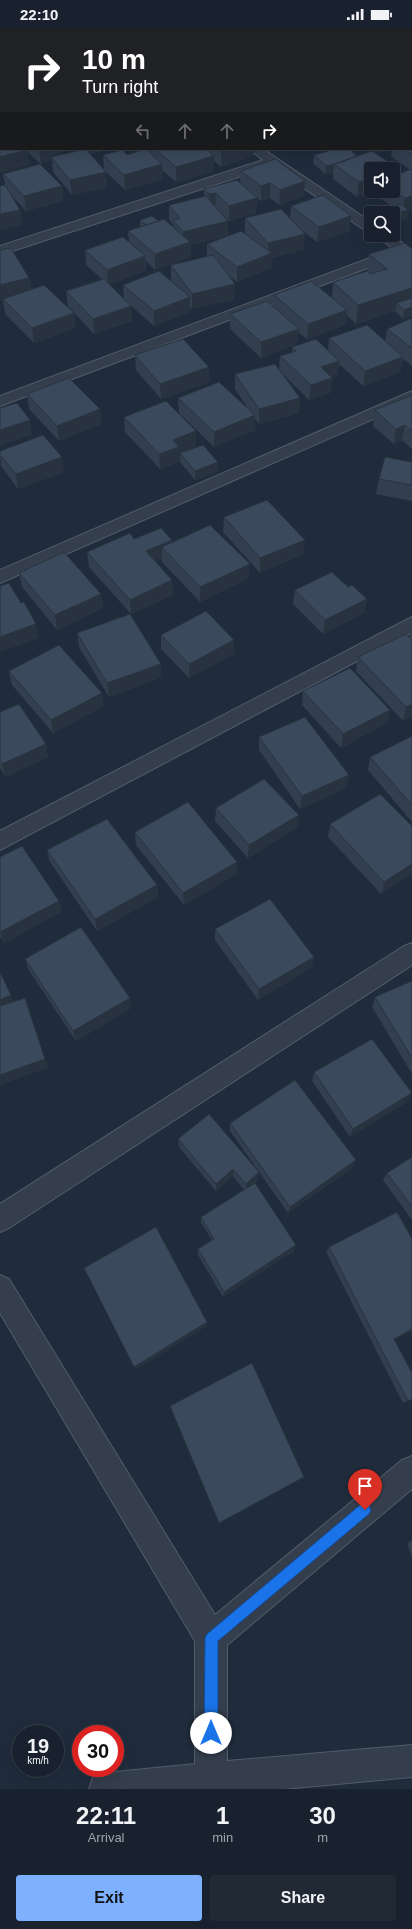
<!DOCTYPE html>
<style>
:root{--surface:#18212d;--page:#212935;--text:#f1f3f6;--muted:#9fa3aa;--line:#363e49;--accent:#7db0ff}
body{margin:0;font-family:Helvetica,sans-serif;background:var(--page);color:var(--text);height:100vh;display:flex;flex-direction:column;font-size:15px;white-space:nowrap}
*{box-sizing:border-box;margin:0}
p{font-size:13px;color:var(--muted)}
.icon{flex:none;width:22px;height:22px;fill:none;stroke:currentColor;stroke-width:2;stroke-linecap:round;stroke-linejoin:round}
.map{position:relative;height:1761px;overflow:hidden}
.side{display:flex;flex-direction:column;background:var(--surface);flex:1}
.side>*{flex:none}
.top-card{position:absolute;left:0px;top:0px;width:412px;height:122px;box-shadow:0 4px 16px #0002,0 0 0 1px var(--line);background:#202124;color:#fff;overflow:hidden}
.tools{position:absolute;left:364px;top:134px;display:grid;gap:8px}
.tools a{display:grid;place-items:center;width:36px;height:36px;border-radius:4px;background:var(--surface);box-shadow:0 4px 16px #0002,0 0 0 1px var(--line);font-size:20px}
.speed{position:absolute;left:12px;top:1697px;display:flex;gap:8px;font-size:20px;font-weight:700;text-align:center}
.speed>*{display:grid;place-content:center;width:52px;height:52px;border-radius:50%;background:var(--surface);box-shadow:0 4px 16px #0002,0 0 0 1px var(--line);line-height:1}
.speed small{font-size:10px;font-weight:400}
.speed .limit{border:6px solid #d22;background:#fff;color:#111}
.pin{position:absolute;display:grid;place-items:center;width:34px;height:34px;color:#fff;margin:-41px -17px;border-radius:50% 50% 50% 0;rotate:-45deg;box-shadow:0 0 4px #0007}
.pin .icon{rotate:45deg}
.me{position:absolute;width:44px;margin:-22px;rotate:0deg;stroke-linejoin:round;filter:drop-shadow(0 0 3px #0008)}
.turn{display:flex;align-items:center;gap:14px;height:84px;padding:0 16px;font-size:18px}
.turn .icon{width:52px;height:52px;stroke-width:2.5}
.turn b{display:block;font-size:28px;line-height:34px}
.lanes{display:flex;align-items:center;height:38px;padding:0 16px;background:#0003;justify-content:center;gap:20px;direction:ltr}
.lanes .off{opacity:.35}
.eta{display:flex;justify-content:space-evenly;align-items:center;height:68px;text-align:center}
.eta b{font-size:24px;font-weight:700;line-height:28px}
.primary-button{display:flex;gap:8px;margin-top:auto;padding:8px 16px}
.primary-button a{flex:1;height:46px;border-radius:4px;background:var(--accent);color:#111;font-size:16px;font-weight:700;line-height:46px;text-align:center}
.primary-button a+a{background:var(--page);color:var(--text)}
.status{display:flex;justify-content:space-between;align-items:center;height:28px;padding:0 20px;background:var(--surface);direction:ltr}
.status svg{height:11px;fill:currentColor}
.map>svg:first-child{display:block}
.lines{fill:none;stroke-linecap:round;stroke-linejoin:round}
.minor-casing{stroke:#525c6a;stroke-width:2}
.minor{fill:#343e4c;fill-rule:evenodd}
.wall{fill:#333f4f}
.shaded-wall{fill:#293340}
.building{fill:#3b495c;stroke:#293340}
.route{fill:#1a73e8;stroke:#114b97}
</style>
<div class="status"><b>22:10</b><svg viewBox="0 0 49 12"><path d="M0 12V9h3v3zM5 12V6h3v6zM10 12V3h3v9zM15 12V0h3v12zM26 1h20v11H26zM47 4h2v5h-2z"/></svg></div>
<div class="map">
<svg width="412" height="1761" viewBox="0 0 412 1761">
<rect width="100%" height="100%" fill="#202c3c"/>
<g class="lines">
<defs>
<path id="minor" d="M1 72V80L0 81V73Z
M411 75H412V83H411Z
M249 121H263L371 194V204L366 203 272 138 0 227V218L263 132Z
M375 207H391L412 222V232L402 227 0 378V368L394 221Z
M412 363V374L0 555V542Z
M412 589V604L0 822V803Z
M412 915V937L9 1200 0 1204V1176L404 918Z
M0 1247 9 1251 215 1587 402 1432 412 1428V1461L227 1617V1733L412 1717V1749L284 1761H89L93 1749 105 1745 195 1736V1613L0 1285Z"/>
</defs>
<use href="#minor" class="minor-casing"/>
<use href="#minor" class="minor"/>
</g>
<path class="wall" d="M406 0H412V12H411V1H406Z
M411 41H412V59H411Z
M412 83V182L408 184 407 191 393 195V185H383L384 180 391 178 377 168 378 163H393V141H371V163H373L357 169 333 151V144L325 146 313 135 314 127 336 121H349L357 128 372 123 397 140 396 147 410 142 391 128 392 122 380 124 377 121H411V84Z
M1 121H71L59 125 60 127 83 122 82 121H107L90 126 106 144 107 159 72 167 53 144 52 132 41 136 27 124 29 137Z
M135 121H148L146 122 149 124V121H254L253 128 221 139 214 133V143L176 154 162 142 163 151 125 162 104 142 103 127H127L138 123Z
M241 143 305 153 304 168 279 177 270 170 261 173 257 170 256 185 229 193 221 185 228 193V208L190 217 191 229 155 242 146 233V243L109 256 124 271 123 257 174 256 171 252V237L207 229V216L246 206 245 205V190L290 191 291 178 351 188 349 203 317 214 299 200 304 221 272 230 271 240 237 254 228 247 234 271 192 281 190 279V284L154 298 131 278 132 293 94 306 68 278 66 263 102 251 86 237 85 222 129 214 128 203 140 199V192L159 193 173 199V196L169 192V177L204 169V161L240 155Z
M3 146 62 158 63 173 26 183 11 167 20 182 22 197 5 157Z
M412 221V288L403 291 395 283 356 296 346 286 345 297 307 311 298 304 297 316 261 330 230 301V286L273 279 274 267 332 270 333 254 367 243 369 226Z
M29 250 31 261 74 285 75 300 34 315 5 286 3 272 0 273Z
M412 290V338L403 331 400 344 363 358 339 336 337 348 332 350 330 365 309 372 284 347 300 370 299 385 259 396 255 391V402L214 419 179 385 178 370 247 379 235 361V346L279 342 280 328 292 324V319L328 322 329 310 385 313 387 301Z
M135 327 209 339V354L161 371 136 342Z
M27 366 100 381 101 396 59 413 29 381Z
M412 367V421L402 412 394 416 373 398 375 382Z
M124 389 196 418 179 425V434L160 441 125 404Z
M0 423 64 444 18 461 1 438Z
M180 425 218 434V443L195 452 180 434Z
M412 434V473L376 466 379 451Z
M224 489 303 526 260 545 223 504Z
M134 511 172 512V514L249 550 200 574 162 534V531L155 534 172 552 173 567 131 586 89 539 87 524Z
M19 545 101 566 103 580 57 602 22 559Z
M348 559 367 571 364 585 323 606 293 576 295 562Z
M412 601V688L403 693 356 643 358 629 409 610 411 602Z
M77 605 162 649 109 669 79 619Z
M161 607 234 612V626L189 650 161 621Z
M9 643 104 678 53 705 12 657Z
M303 663 390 682 387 695 341 720 302 677Z
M0 684 48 729 6 749 0 740Z
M412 708V794L368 742 370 729Z
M259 709 346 760 300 781 259 722Z
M216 780 299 787 297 799 248 830 215 793Z
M330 796 412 798V845L381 866 328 809Z
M135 804 237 834V846L184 877 136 817Z
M47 822 157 857 158 869 97 903 50 834Z
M0 829 59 873 61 884 4 915 0 908Z
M215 901 312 939 258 972 215 912Z
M25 931 131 980 76 1013 28 941Z
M412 953V1046L372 979 375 969Z
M314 1044 407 1074 350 1109 312 1053Z
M230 1095 352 1140 288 1185 230 1103Z
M178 1111 258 1152 252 1157 294 1223 223 1269 198 1227V1221L212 1212 201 1195V1189L244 1162 233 1148 216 1163 179 1119Z
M412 1129V1192L383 1152 387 1145Z
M329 1219 395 1312 412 1371 403 1375 326 1224Z
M412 1513V1529L407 1515Z"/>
<path class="shaded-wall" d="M39 121H71V122L59 125 60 129H51L52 132 41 136Z
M87 121H107L87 126Z
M138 121H148L139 124Z
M230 121H254L253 128 221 139V124Z
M381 121H392V122L380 124Z
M27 122 29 137 0 145V129Z
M214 128V143L176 154V139Z
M358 130 334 136 333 144 325 146 326 138Z
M162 136 163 151 125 162 124 147Z
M397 140 395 155 393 156V142Z
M106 144 107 159 72 167 70 152Z
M371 150V163H373L357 169 359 154Z
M305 153 304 168 279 177 280 162Z
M270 155V170L261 173V158Z
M62 158 63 173 26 183 24 168Z
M216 165 215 180 209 181V166Z
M412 168V182L408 184 407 191 393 195V186L403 184 405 170Z
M257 170 256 185 229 193V178Z
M20 182 22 197 0 202V186Z
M351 188 349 203 317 214 319 199Z
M228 193V208L190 217 191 229 155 242V226L183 217V204Z
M305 206 304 221 272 230 271 240 237 254V239L268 227V215Z
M145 228 146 243 108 257 107 242Z
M29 250 31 266 3 271V272L0 273V257Z
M235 256 234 271 192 281V266Z
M412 260V278L397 275 395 283 356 296 358 277Z
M190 269V284L154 298V283Z
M131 278 132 293 94 306 93 291Z
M412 279V288L403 291 404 282Z
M347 282 345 297 307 311 308 296Z
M74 285 75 300 34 315 32 300Z
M299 301 297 316 261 330V314Z
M403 329 400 344 363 358 365 343Z
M339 333 337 348 332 350 330 365 309 372 311 357 321 339Z
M209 339V354L161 371 160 356Z
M300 370 299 385 259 396V381Z
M100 381 101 396 59 413 57 398Z
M255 387V402L214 419V404Z
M30 392 32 407 0 418V402Z
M405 397 402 412 394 416 396 401Z
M196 403V418L179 425V434L160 441 159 426 173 412Z
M62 429 64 444 18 461 16 446Z
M218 434V443L195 452V443Z
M172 512V527L162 519V531L147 538 146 523Z
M305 512 303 526 260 545V530Z
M250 536 249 550 200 574V559Z
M172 552 173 567 131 586 130 572Z
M101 566 103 580 57 602 55 587Z
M367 571 364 585 323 606 325 592Z
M36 596 39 610 0 624V609Z
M234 612V626L189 650V636Z
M161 636 162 649 109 669 107 655Z
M102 665 104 678 53 705 51 692Z
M412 676V688L403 693 406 679Z
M390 682 387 695 341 720 343 706Z
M46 716 48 729 6 749 2 736Z
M349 747 346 760 300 781 302 768Z
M299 787 297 799 248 830 249 817Z
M237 834V846L184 877 183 865Z
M412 836V845L381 866 384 854Z
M157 857 158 869 97 903 95 891Z
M59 873 61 884 4 915 0 904Z
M314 929 312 939 258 972 259 961Z
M11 967 13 973 0 979V972Z
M25 970 48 1040 0 1057V1047Z
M130 970 131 980 76 1013 73 1003Z
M412 1065 407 1074 350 1109 353 1101Z
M356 1132 352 1140 288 1185 290 1179Z
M233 1141V1148L216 1163V1156Z
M259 1144 258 1152 245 1163 246 1156Z
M296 1217 294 1223 223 1269 224 1264Z
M207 1294V1298L135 1342 134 1339Z
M412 1301V1303L390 1315 394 1311Z"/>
<path class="building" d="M407 0H412V4L411 3V1H408Z
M411 41H412V51H411Z
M412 83V103H411V84Z
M0 102H1V121H26L27 122 0 129Z
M412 107V127L404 121H411V108Z
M86 121 106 144 70 152 51 129Z
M146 121 162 136 124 147 103 127 122 122 127 127Z
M155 121H206L214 128 176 139Z
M217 121H230L221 124Z
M336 121H349L357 128 342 134 326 138 314 127Z
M372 123 397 140 393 142V141H371V150L359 154 334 136Z
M275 131 305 153 280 162 270 155 261 158 241 143Z
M40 136 62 158 24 168 3 146Z
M412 141V168L405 170 393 163V148Z
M237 152 257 170 229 178 216 165 209 166 204 161Z
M5 157 20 182 0 186V158Z
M323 167 351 188 319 199 291 178Z
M206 168 228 193 183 204 173 192 180 190 169 177Z
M401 176 408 182 393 186V185H389L384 180Z
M281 181 305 206 268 215 245 190Z
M152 188 159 193 146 197 140 192Z
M164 191 190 214 155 226 128 203Z
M241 203 272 225 237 239 207 216Z
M123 209 145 228 107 242 85 222Z
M405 215 412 221V260L358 277 333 254 367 243 370 246 387 241 369 226Z
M11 220 29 250 0 257V222Z
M213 227 235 256 192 266 171 237Z
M159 243 190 269 154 283 123 257Z
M104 251 131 278 93 291 66 263Z
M311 253 347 282 308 296 274 267Z
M44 257 74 285 32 300 3 271Z
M412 270V279L404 282 397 275Z
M267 273 299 301 261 314 230 286Z
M412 290V320L387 301Z
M367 297 403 329 365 343 329 310Z
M183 311 209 339 160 356 135 327Z
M316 311 339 333 321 339 332 350 311 357 280 328 296 323 292 319Z
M275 336 300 370 259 381 235 346Z
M69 350 100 381 57 398 27 366Z
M219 354 255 387 214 404 178 370Z
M412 367V403L405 397 396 401 375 382Z
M166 373 196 403 173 412 179 419 159 426 124 389Z
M17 375 30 392 0 402V380Z
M43 407 62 429 16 446 0 427V423Z
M203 417 218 434 195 443 180 425Z
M385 429 412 434V457L379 451Z
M267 472 305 512 260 530 224 489Z
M210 497 250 536 200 559 162 519Z
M161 500 172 512 146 523 172 552 130 572 87 524 130 505 134 511Z
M64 524 101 566 55 587 19 545Z
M332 544 348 559 352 557 367 571 325 592 295 562Z
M9 555 21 575 24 574 36 596 0 609V558Z
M206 583 234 612 189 636 161 607Z
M130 586 161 636 107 655 77 605Z
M406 606 412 612V676L406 679 358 629Z
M59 617 102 665 51 692 9 643Z
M350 640 390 682 343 706 303 663Z
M19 676 46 716 2 736 0 733V684Z
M305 689 349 747 302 768 259 709Z
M412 708V777L370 729Z
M264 751 299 787 249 817 216 780Z
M380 766 412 798V836L384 854 330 796Z
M188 774 237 834 183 865 135 804Z
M107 791 157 857 95 891 47 822Z
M22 818 59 873 0 904V829Z
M270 871 314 929 259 961 215 901Z
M81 899 130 970 73 1003 25 931Z
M0 944 11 967 0 972Z
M412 953V1030L375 969Z
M25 970 45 1031 0 1047V978Z
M372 1011 412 1065 353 1101 314 1044Z
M295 1052 356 1132 290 1179 230 1095Z
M209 1086 259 1144 246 1156 233 1141 216 1156 178 1111Z
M412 1129V1179L387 1145Z
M255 1155 296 1217 224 1264 198 1221 214 1211 201 1189Z
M397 1184 412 1211V1301L394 1311 412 1345V1371L408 1373 329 1219Z
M156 1199 207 1294 134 1339 84 1240Z
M252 1335 304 1449 219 1495 170 1378Z"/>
<path class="route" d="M365 1476 369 1477 371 1482 369 1486 218 1613V1705L216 1710 211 1711 206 1710 204 1705 205 1610 207 1606 360 1477Z"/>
</svg>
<div class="tools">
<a><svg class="icon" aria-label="sound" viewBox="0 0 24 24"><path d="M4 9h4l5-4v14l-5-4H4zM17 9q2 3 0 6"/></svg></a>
<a><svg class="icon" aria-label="search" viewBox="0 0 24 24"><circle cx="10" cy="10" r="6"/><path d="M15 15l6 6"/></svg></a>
</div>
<div class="speed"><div>19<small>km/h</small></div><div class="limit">30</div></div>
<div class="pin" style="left:365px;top:1482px;background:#d93025"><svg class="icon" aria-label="arrive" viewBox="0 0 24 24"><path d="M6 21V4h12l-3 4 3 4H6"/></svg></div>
<svg class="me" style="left:211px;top:1705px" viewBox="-20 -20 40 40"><circle r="19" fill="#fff"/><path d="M0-13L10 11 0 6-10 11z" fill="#1a73e8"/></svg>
<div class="top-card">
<div class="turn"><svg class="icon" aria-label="right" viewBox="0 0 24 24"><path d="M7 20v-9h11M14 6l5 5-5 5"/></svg><div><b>10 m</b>Turn right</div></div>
<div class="lanes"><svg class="icon off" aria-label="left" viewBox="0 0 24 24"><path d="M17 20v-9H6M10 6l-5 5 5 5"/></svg><svg class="icon off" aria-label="ahead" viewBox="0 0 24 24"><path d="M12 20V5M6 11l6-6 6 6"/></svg><svg class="icon off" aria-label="ahead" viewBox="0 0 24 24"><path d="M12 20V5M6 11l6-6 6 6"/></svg><svg class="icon" aria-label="right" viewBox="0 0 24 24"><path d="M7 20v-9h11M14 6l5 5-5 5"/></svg></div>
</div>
</div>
<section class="side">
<div class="eta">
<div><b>22:11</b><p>Arrival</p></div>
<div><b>1</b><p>min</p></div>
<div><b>30</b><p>m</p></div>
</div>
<div class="primary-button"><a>Exit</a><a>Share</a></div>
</section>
